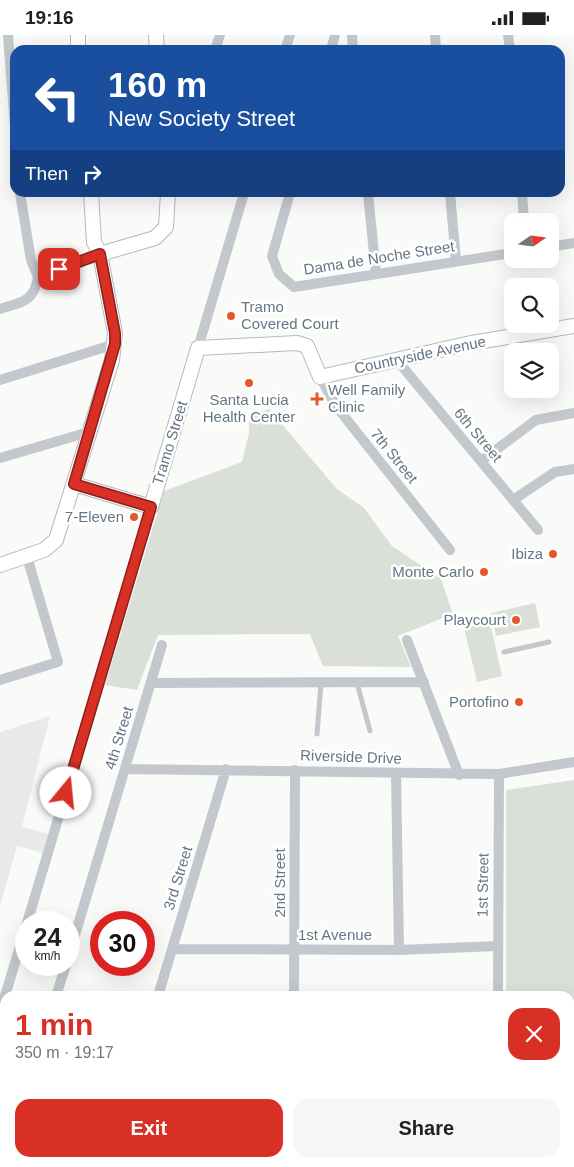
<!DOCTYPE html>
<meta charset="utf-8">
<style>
:root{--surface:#fff;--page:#f6f6f6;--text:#202124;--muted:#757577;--accent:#d93025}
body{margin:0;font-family:Helvetica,sans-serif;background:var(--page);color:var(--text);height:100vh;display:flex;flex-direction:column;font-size:19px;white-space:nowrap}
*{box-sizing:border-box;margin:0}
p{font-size:16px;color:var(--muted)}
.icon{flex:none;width:28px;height:28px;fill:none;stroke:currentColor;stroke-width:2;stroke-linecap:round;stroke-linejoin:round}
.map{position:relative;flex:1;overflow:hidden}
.sheet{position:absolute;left:0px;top:956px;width:575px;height:176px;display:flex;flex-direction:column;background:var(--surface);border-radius:15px 15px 0 0;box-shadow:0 5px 20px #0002}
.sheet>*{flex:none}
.hud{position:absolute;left:10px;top:10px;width:555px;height:152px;border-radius:15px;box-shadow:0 5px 20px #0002;background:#1a4fa0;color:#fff;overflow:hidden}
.needle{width:32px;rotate:76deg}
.controls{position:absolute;left:504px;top:178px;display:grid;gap:10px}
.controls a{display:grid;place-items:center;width:55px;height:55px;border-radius:10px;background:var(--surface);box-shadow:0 5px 20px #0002;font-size:25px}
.speed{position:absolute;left:15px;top:876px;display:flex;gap:10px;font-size:25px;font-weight:700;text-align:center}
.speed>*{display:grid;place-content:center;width:65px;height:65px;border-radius:50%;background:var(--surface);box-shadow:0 5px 20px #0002;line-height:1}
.speed small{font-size:12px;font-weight:400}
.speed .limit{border:8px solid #d22;background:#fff;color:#111}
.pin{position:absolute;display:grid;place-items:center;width:42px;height:42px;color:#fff;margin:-21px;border-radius:10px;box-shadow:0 2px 8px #0006}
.me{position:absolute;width:55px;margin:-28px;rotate:17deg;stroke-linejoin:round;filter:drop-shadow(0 0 4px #0008)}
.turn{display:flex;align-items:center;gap:18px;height:105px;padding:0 15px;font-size:22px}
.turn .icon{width:65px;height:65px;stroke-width:2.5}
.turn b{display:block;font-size:35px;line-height:42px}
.then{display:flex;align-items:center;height:48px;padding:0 15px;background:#0003;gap:10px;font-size:19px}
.round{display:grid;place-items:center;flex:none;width:52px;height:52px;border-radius:15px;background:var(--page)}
.overview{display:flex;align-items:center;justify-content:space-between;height:85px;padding:0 15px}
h1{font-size:30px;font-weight:700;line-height:38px;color:var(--accent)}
.button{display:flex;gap:10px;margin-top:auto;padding:10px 15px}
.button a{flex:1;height:58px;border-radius:15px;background:var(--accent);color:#fff;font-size:20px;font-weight:700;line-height:58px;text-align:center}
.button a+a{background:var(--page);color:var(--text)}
.status{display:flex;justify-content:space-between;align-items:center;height:35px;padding:0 25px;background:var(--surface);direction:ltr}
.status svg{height:14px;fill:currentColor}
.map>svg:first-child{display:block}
.built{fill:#e8e9e9}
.green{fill:#dadfd7}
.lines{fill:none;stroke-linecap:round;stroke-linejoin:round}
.secondary-casing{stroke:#b3babf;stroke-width:16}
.lane{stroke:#c3c8cc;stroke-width:5}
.street{stroke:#c3c8cc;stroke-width:10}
.secondary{stroke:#fff;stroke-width:14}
.route-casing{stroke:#8d1f18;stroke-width:12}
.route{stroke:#d93025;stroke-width:9}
.poi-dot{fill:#e4572e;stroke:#fff;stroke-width:2}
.labels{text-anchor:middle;stroke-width:5;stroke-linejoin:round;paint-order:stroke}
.street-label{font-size:15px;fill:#657683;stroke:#fff}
.poi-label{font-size:15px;fill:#657683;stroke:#fff;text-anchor:end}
</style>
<div class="status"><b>19:16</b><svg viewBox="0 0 49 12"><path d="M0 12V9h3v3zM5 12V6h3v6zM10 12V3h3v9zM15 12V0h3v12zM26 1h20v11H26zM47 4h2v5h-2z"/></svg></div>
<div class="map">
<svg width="574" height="1132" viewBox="0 0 574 1132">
<rect width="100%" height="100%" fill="#fafaf8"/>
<path class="built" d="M50 681 22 792 48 799 43 818 17 811 0 871V697Z"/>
<path class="green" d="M269 374 337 454 364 473 392 511 441 544 453 579 398 601 411 632 323 631 310 599 158 600 137 655 105 650 164 456 242 427 249 398V381Z
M535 568 540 592 496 601 491 578Z
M489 583 502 641 477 647 463 589Z
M574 745V1101H570V961H506V755Z"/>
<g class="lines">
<defs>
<path id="secondary" d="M78 0V15
M156 0 157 15
M100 219 155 203 166 192 168 158
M74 449 151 472 198 313 297 308 307 311 320 342 471 308 574 291
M0 530 44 515 56 505 112 325 115 298 100 219 94 207 91 158"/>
</defs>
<use href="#secondary" class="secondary-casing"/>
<path class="lane" d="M504 617 549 607
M357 648 370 696
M317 699 321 648"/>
<path class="street" d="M8 0 15 92
M352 0 353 15
M435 0 436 15
M508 0 510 15
M215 15 220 0
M285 15 290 0
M331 15 335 0
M20 158 31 225 38 242
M290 158 272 221 279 239 294 252 512 218
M368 158 376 239
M450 158 456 226
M522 158 524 186
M550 212 574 208
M38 242 100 219
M0 274C22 267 34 267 38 242
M198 313 244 158
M396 324 538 495
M320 342 336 371 450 515
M0 345 115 309
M0 423 89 397
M481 426 536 385 574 378
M513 465 555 437 574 434
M407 605 459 740
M0 645 58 627 27 522
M151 648 424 647
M125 734 499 739 574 727
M396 739 399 915
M27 888 151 472
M172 914 399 915 497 911
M69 920 162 610
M5 961 26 891
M56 961 66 930
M158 961 226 734
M294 961 295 735
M498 961 499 739
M0 979 5 963
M499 1128V1132
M5 1132 7 1128
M106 1132 108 1128
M293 1132V1128"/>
<use href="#secondary" class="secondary"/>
</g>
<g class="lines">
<defs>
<path id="route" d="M59 234 100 219 115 298V309L74 449 151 472 66 758"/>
</defs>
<use href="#route" class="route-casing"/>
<use href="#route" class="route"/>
</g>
<g class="poi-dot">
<circle cx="231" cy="281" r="5"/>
<circle cx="249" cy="348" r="5"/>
<path d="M314.5 356.5h5v5h5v5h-5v5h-5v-5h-5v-5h5z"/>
<circle cx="134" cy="482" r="5"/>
<circle cx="553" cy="519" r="5"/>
<circle cx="484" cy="537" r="5"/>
<circle cx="516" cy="585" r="5"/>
<circle cx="519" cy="667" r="5"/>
</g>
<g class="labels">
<g class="street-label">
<text transform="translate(379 223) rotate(-9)" y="5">Dama de Noche Street</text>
<text transform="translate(420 320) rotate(-12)" y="5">Countryside Avenue</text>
<text transform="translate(478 400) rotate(50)" y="5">6th Street</text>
<text transform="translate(170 408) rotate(-73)" y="5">Tramo Street</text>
<text transform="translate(394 421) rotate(51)" y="5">7th Street</text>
<text transform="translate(119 703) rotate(-73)" y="5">4th Street</text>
<text transform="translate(351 722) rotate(2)" y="5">Riverside Drive</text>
<text transform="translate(178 843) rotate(-73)" y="5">3rd Street</text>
<text transform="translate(280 848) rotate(-90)" y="5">2nd Street</text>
<text transform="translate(483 850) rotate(-89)" y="5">1st Street</text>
<text x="335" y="905">1st Avenue</text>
</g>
<g class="poi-label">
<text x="241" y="277" text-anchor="start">Tramo<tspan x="241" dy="17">Covered Court</tspan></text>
<text x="328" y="360" text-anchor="start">Well Family<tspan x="328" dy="17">Clinic</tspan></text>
<text x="249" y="370" text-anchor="middle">Santa Lucia<tspan x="249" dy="17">Health Center</tspan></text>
<text x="124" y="487">7-Eleven</text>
<text x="543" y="524">Ibiza</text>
<text x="474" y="542">Monte Carlo</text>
<text x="506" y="590">Playcourt</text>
<text x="509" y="672">Portofino</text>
</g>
</g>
</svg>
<div class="controls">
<a><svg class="needle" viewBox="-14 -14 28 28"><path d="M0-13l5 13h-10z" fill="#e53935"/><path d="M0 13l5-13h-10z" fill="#757577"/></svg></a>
<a><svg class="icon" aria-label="search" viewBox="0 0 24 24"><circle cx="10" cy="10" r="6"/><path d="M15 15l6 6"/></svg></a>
<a><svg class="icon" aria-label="layers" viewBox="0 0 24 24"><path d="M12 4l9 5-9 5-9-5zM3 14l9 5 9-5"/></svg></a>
</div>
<div class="speed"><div>24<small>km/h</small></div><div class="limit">30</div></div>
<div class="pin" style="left:59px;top:234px;background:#d93025"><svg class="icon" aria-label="arrive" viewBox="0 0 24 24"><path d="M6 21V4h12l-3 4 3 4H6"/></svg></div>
<svg class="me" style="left:66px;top:758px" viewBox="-20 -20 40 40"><circle r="19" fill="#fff"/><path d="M0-13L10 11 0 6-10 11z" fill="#d93025"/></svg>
<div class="hud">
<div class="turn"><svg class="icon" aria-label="left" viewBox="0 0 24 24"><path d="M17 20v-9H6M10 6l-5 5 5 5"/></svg><div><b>160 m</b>New Society Street</div></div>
<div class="then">Then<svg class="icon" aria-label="right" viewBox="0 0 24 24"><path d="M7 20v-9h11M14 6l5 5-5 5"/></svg></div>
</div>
<section class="sheet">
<div class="overview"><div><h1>1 min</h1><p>350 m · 19:17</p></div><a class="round" style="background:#d93025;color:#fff"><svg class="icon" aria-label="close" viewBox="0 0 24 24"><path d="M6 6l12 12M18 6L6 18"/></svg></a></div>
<div class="button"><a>Exit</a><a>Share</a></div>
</section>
</div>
